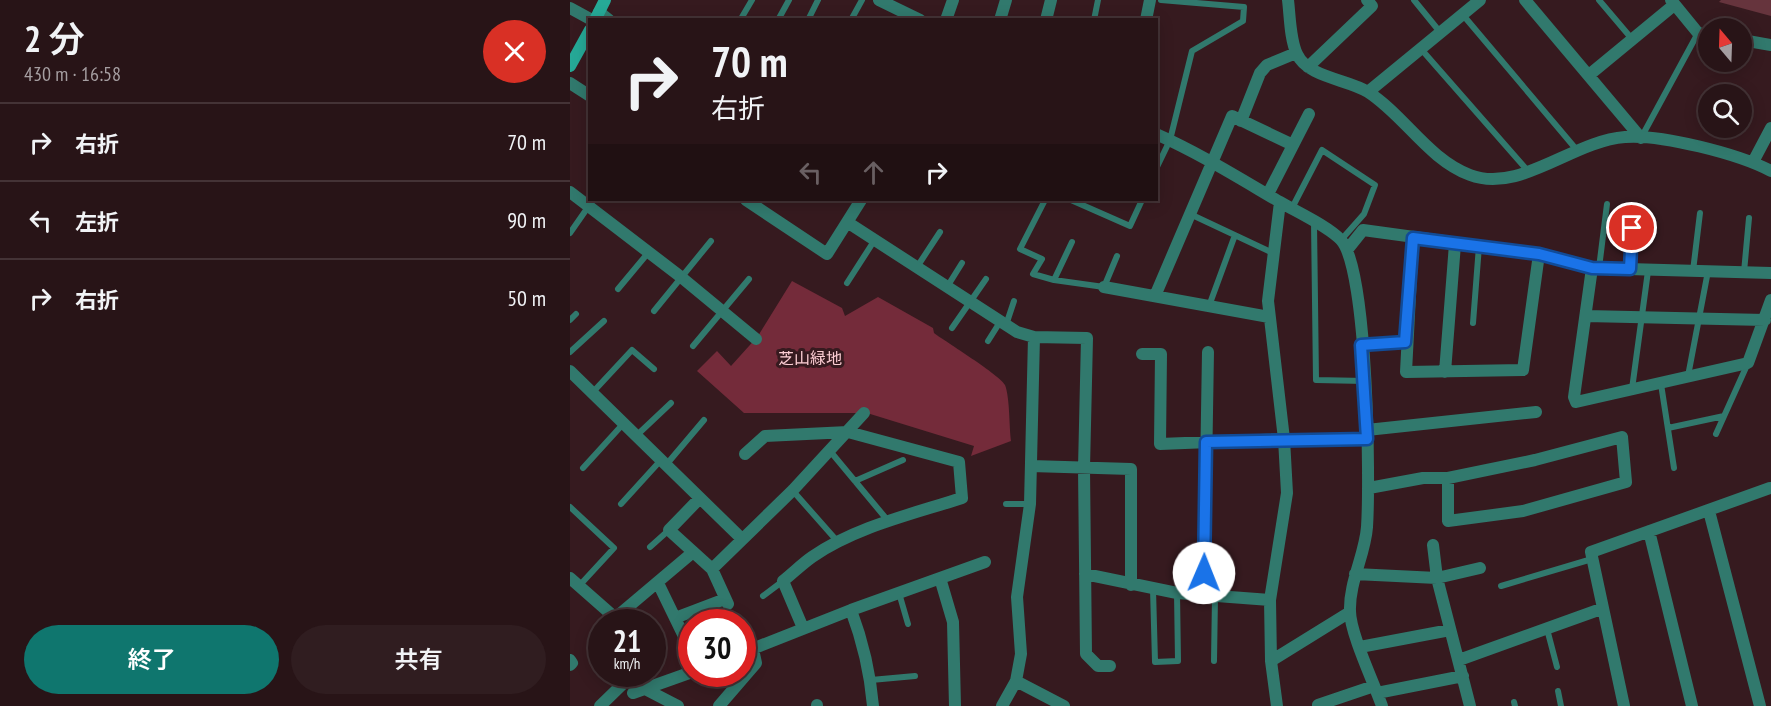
<!DOCTYPE html>
<html lang="ja">
<meta charset="utf-8">
<style>
:root{--surface:#281417;--page:#301d20;--text:#f1f3f6;--muted:#a59ea1;--line:#443336;--accent:#0f766e}
body{margin:0;font-family:"PT Sans Narrow","Noto Sans JP",sans-serif;background:var(--page);color:var(--text);height:100vh;display:flex;flex-direction:column;font-size:22px;white-space:nowrap}
*{box-sizing:border-box;margin:0}
p{font-size:20px;color:var(--muted)}
.icon{flex:none;width:33px;height:33px;fill:none;stroke:currentColor;stroke-width:2;stroke-linecap:round;stroke-linejoin:round}
.map{position:relative;flex:1;overflow:hidden}
.panel{display:flex;flex-direction:column;background:var(--surface);width:570px}
.panel>*{flex:none}
.top-card{position:absolute;left:18px;top:18px;width:570px;height:183px;border-radius:0px;box-shadow:0 3px 15px #0003,0 0 0 2px var(--line);background:#281417;color:var(--text);overflow:hidden}
.needle{width:39px;rotate:341deg}
.tools{position:absolute;left:1128px;top:18px;display:grid;gap:12px}
.tools a{display:grid;place-items:center;width:54px;height:54px;border-radius:50%;background:var(--surface);box-shadow:0 3px 15px #0003,0 0 0 2px var(--line);font-size:30px}
.speed{position:absolute;left:18px;top:609px;display:flex;gap:12px;font-size:30px;font-weight:700;text-align:center}
.speed>*{display:grid;place-content:center;width:78px;height:78px;border-radius:50%;background:var(--surface);box-shadow:0 3px 15px #0003,0 0 0 2px var(--line);line-height:1}
.speed small{font-size:15px;font-weight:400}
.speed .limit{border:9px solid #d22;background:#fff;color:#111}
.pin{position:absolute;display:grid;place-items:center;width:51px;height:51px;color:#fff;margin:-26px;border:3px solid #fff;border-radius:50%;box-shadow:0 2px 6px #0007}
.me{position:absolute;width:66px;margin:-33px;rotate:1deg;stroke-linejoin:round;filter:drop-shadow(0 0 4px #0008)}
.turn{display:flex;align-items:center;gap:21px;height:126px;padding:0 24px;font-size:27px}
.turn .icon{width:78px;height:78px;stroke-width:2.5}
.turn b{display:block;font-size:42px;line-height:51px}
.lanes{display:flex;align-items:center;height:57px;padding:0 24px;background:#0003;justify-content:center;gap:30px;direction:ltr}
.lanes .off{opacity:.35}
.round{display:grid;place-items:center;flex:none;width:63px;height:63px;border-radius:32px;background:var(--page)}
.head{display:flex;align-items:center;justify-content:space-between;height:102px;padding:0 24px}
h1{font-size:36px;font-weight:600;line-height:45px}
.button{display:flex;gap:12px;margin-top:auto;padding:12px 24px}
.button a{flex:1;height:69px;border-radius:36px;background:var(--accent);color:#fff;font-size:24px;font-weight:600;line-height:69px;text-align:center}
.button a+a{background:var(--page);color:var(--text)}
ul{padding:0;list-style:none}
li{display:flex;align-items:center;gap:18px;height:78px;padding:0 24px;border-top:2px solid var(--line)}
li div{flex:1}
li b{display:block;font-size:22px}
li em{font-style:normal}
main{display:flex;flex:1;min-height:0}
.map>svg:first-child{display:block}
.green{fill:#66343d}
.forest{fill:#742b3a}
.lines{fill:none;stroke-linecap:round;stroke-linejoin:round}
.lane{stroke:#31796d;stroke-width:6}
.street{stroke:#31796d;stroke-width:12}
.secondary{stroke:#26a997;stroke-width:12}
.route-casing{stroke:#114b97;stroke-width:15}
.route{stroke:#1a73e8;stroke-width:10}
.labels{text-anchor:middle;stroke-width:6;stroke-linejoin:round;paint-order:stroke}
.park-label{font-size:16px;fill:#fccdd3;stroke:#361a1f}
</style>
<main>
<section class="panel">
<div class="head"><div><h1>2 分</h1><p>430 m · 16:58</p></div><a class="round" style="background:#d93025;color:#fff"><svg class="icon" aria-label="close" viewBox="0 0 24 24"><path d="M6 6l12 12M18 6L6 18"/></svg></a></div>
<ul>
<li><svg class="icon" aria-label="right" viewBox="0 0 24 24"><path d="M7 20v-9h11M14 6l5 5-5 5"/></svg><div><b>右折</b></div><em>70 m</em></li>
<li><svg class="icon" aria-label="left" viewBox="0 0 24 24"><path d="M17 20v-9H6M10 6l-5 5 5 5"/></svg><div><b>左折</b></div><em>90 m</em></li>
<li><svg class="icon" aria-label="right" viewBox="0 0 24 24"><path d="M7 20v-9h11M14 6l5 5-5 5"/></svg><div><b>右折</b></div><em>50 m</em></li>
</ul>
<div class="button"><a>終了</a><a>共有</a></div>
</section>
<div class="map">
<svg width="1201" height="706" viewBox="0 0 1201 706">
<rect width="100%" height="100%" fill="#361a1f"/>
<path class="green" d="M1151 0H1201V16L1149 2Z"/>
<path class="forest" d="M222 281 272 308 275 316 308 297 363 328 364 333C376 342 430 375 435 385 440 398 439 426 441 441L401 456 404 446 297 413H174L127 371 147 351 161 366 188 336Z"/>
<g class="lines">
<path class="lane" d="M844 0 870 32
M1029 0 1062 39
M893 15 1006 149
M172 17 182 0
M208 20 219 0
M238 20 248 0
M281 20 292 0
M524 20 528 0
M851 49 958 171
M1071 138 1128 33
M586 169 600 140 622 51 673 21 674 7 591 0
M475 200 450 249 472 259 463 274 484 280 534 287 547 256
M501 200 560 226 572 200
M722 208 752 150 805 185 794 214 771 240
M620 214 703 253
M744 222 746 380 795 381
M0 233 23 200
M347 267 370 232
M1029 268 1037 204
M1061 269 1063 207
M1123 271 1130 213
M1174 272 1179 218
M484 280 502 242
M277 283 304 241
M377 287 392 263
M48 289 78 253
M639 306 665 235
M84 311 141 241
M0 320 6 314
M903 323 909 246
M436 325 444 301
M382 328 416 279
M418 341 430 322
M123 346 179 279
M0 352 34 321
M1118 376 1138 271
M1091 384 1104 468
M1062 389 1078 271
M23 392 62 350 84 369
M1098 428 1154 416
M1146 434 1178 363
M66 436 101 403
M260 451 319 522
M96 465 134 420
M13 468 54 423
M285 481 333 460
M223 491 268 542
M51 504 91 460
M436 504H460
M0 507 44 548 9 586
M80 547 99 530
M931 586 1022 559
M583 589 585 662 608 661 607 593
M329 593 338 624
M193 596 213 581
M977 629 987 667
M644 661 645 596
M301 680 345 676
M988 691 991 706
M944 702 945 706"/>
<path class="street" d="M309 0 350 20
M718 0C720 16 720 40 727 54 738 78 778 79 798 92 835 116 858 159 900 175 950 194 1002 141 1055 137 1091 134 1169 154 1201 171
M955 0 1071 138
M1101 0 1128 33 1138 35
M0 8 22 20
M29 12 39 20
M376 20 383 0
M430 20 436 0
M476 20 481 0
M576 20 580 0
M1172 40 1201 45
M738 67 802 6 797 0
M1019 75 1104 5
M0 83 20 96
M798 92 910 0
M671 121 690 73 697 65 726 53
M586 134C629 153 669 178 710 202 727 212 758 226 771 240 798 270 800 481 797 527 795 555 779 582 780 611 780 633 804 683 812 706
M1183 162 1201 128
M0 192 111 277 186 339
M698 194 739 114
M176 200 257 254 291 200
M277 222 447 332 464 337 517 338 514 468 516 654 528 666H540
M843 238 836 372 953 370 969 254
M777 250 793 230 969 254 1022 268 1201 273
M1022 268 1004 397 1006 402 1178 363 1201 300
M534 287 699 317
M585 296 662 116 723 145
M1016 316 1195 320
M791 345 835 342
M572 354H591L590 444 714 439H797
M0 371 172 539
M875 372 885 244
M797 430 966 412
M175 454 195 436 278 432 389 462 392 498C343 514 285 527 242 557 232 564 223 573 213 581L233 628
M461 466 561 469V585
M799 488 853 478H878L965 460 1052 437 1056 482 953 511 878 521V478
M130 498 99 530 142 569 158 604
M1139 511 1190 706
M1079 531 1122 706
M863 545 867 578 900 706
M142 569 223 490 294 413
M515 574 607 593 700 600
M785 574 867 578 910 568
M0 578 50 622
M370 578 383 622 385 706
M88 583 122 653
M634 594 638 352
M281 610C293 642 300 671 303 706
M45 618 122 553
M105 618 155 599
M166 619 168 622
M790 647 880 630
M172 653 281 610 415 562
M0 660 2 663 0 665
M889 660 1031 609
M701 661 780 612
M446 681 494 706
M77 690 108 706
M63 693 122 672
M807 693 893 676
M748 705 804 686
M30 706 63 674
M149 706 186 663 183 649 172 630
M247 706V705
M432 706 446 681 451 654 447 597 460 504 464 337
M707 706 701 661 700 600 717 493 714 439 698 301 710 202
M1054 706 1021 552 1200 488"/>
<path class="secondary" d="M25 20 35 0
M0 66 20 30"/>
</g>
<g class="lines">
<defs>
<path id="route" d="M634 573 636 442 797 439 791 345 835 342 843 238 969 254 1022 268 1060 269 1062 228"/>
</defs>
<use href="#route" class="route-casing"/>
<use href="#route" class="route"/>
</g>
<g class="labels">
<g class="park-label">
<text x="240" y="364">芝山緑地</text>
</g>
</g>
</svg>
<div class="tools">
<a><svg class="needle" viewBox="-14 -14 28 28"><path d="M0-13l5 13h-10z" fill="#e53935"/><path d="M0 13l5-13h-10z" fill="#a59ea1"/></svg></a>
<a><svg class="icon" aria-label="search" viewBox="0 0 24 24"><circle cx="10" cy="10" r="6"/><path d="M15 15l6 6"/></svg></a>
</div>
<div class="speed"><div>21<small>km/h</small></div><div class="limit">30</div></div>
<div class="pin" style="left:1062px;top:228px;background:#d93025"><svg class="icon" aria-label="arrive" viewBox="0 0 24 24"><path d="M6 21V4h12l-3 4 3 4H6"/></svg></div>
<svg class="me" style="left:634px;top:573px" viewBox="-20 -20 40 40"><circle r="19" fill="#fff"/><path d="M0-13L10 11 0 6-10 11z" fill="#1a73e8"/></svg>
<div class="top-card">
<div class="turn"><svg class="icon" aria-label="right" viewBox="0 0 24 24"><path d="M7 20v-9h11M14 6l5 5-5 5"/></svg><div><b>70 m</b>右折</div></div>
<div class="lanes"><svg class="icon off" aria-label="left" viewBox="0 0 24 24"><path d="M17 20v-9H6M10 6l-5 5 5 5"/></svg><svg class="icon off" aria-label="ahead" viewBox="0 0 24 24"><path d="M12 20V5M6 11l6-6 6 6"/></svg><svg class="icon" aria-label="right" viewBox="0 0 24 24"><path d="M7 20v-9h11M14 6l5 5-5 5"/></svg></div>
</div>
</div>
</main>
